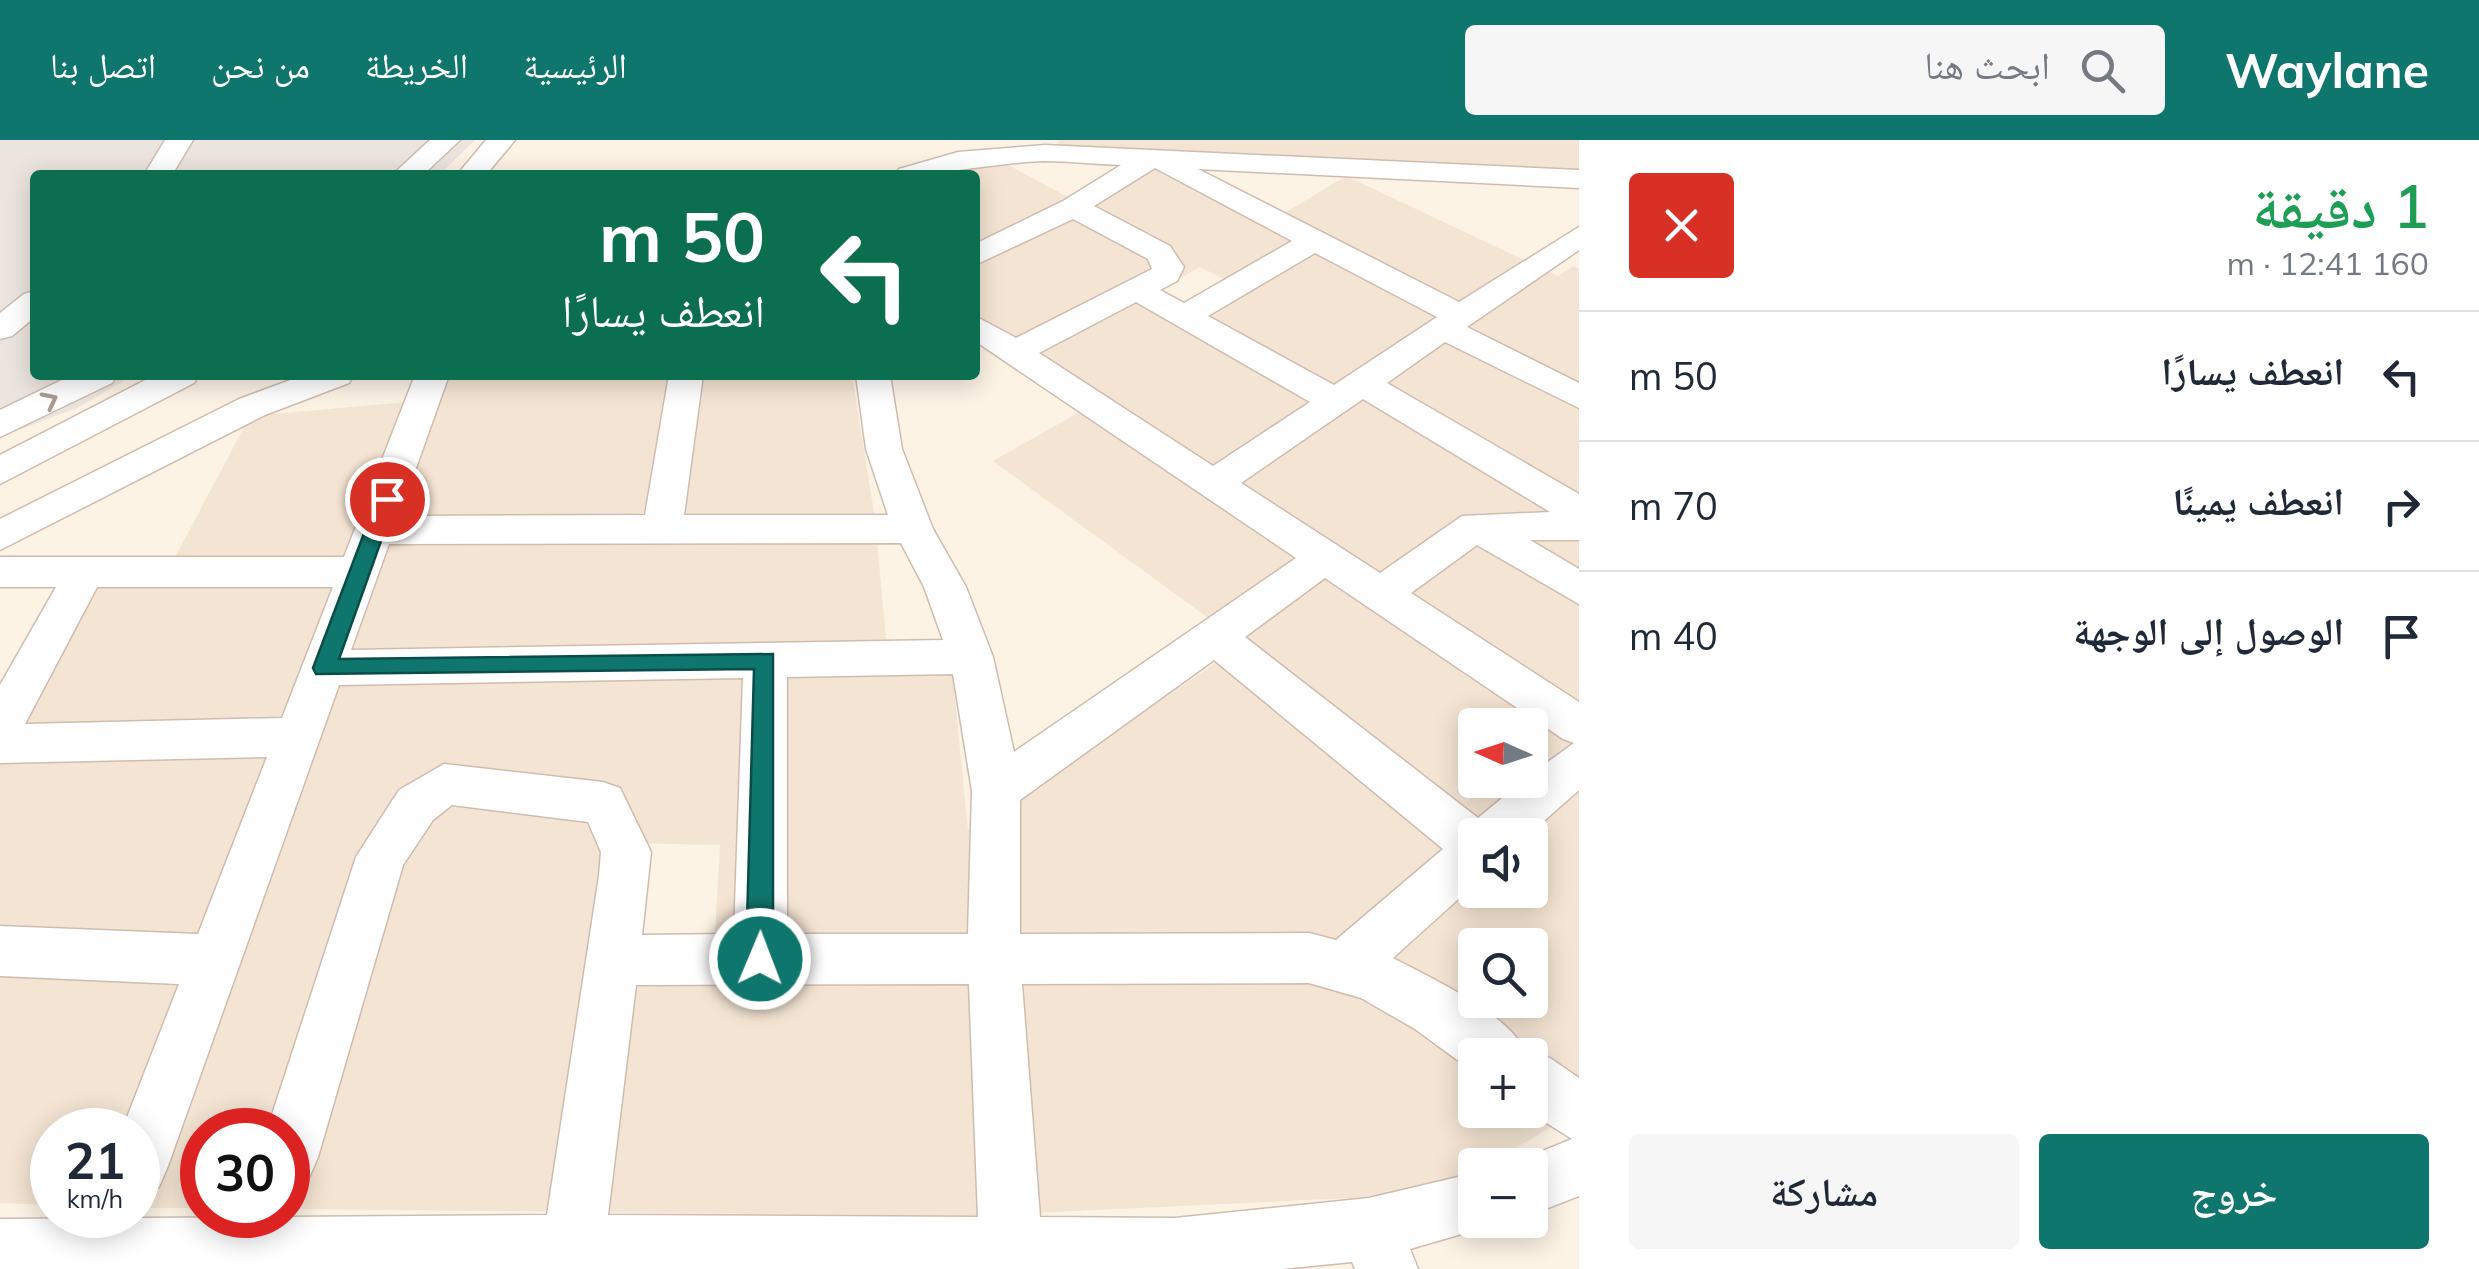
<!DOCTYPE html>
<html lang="ar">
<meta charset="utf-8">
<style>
:root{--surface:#fff;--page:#f6f6f7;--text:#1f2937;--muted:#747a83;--line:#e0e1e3;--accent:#0f766e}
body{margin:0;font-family:Mulish,"Noto Naskh Arabic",sans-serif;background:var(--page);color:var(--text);direction:rtl;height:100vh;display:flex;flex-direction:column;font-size:38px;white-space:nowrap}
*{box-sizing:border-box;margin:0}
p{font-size:32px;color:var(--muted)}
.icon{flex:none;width:55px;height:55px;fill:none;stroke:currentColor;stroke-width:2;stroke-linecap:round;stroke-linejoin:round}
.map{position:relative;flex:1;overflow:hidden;direction:ltr}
.drawer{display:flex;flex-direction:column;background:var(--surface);width:900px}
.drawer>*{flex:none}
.guide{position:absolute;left:30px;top:30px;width:950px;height:210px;border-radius:10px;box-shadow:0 5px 25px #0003;direction:rtl;background:#0b6e4f;color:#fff;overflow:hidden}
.needle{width:65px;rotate:273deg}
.fabs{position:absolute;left:1458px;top:568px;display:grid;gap:20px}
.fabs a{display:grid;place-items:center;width:90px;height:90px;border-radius:10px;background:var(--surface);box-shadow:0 5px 25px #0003;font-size:50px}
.speed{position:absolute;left:30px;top:968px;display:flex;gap:20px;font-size:50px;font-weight:700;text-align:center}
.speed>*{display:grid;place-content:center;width:130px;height:130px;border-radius:50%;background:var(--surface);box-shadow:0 5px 25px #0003;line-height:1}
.speed small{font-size:25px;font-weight:400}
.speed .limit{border:15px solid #d22;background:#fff;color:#111}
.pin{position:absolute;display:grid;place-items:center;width:85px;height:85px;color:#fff;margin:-42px;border:5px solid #fff;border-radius:50%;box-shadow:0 2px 10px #0007}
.me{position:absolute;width:110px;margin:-55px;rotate:1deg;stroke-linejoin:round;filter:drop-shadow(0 0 8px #0008)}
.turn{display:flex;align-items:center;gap:35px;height:210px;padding:0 50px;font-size:45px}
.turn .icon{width:130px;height:130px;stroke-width:2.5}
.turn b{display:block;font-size:70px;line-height:85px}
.round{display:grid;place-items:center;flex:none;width:105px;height:105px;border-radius:10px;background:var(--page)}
.headline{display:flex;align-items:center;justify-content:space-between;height:170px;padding:0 50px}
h1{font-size:60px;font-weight:600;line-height:75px;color:#1e9e55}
.primary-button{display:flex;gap:20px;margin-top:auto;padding:20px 50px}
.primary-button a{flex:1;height:115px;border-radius:10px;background:var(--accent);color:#fff;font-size:40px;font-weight:600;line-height:115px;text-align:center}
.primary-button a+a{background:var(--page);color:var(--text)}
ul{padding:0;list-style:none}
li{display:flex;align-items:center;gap:30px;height:130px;padding:0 50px;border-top:2px solid var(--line)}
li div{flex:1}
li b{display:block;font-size:38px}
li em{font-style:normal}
header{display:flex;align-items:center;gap:60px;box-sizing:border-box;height:140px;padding:0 50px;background:var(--accent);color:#fff}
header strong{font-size:48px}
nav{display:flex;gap:55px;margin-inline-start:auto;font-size:35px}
.search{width:700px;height:90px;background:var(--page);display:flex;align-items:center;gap:25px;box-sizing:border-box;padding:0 35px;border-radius:10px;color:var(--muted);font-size:38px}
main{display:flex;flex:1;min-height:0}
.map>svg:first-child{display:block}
.residential{fill:#f4e4d3;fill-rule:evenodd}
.industrial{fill:#ece5df}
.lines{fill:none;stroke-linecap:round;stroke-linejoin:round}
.minor-casing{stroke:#d0bcae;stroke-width:3}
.minor{fill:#fff;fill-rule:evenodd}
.oneway{stroke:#ac9b92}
.route{fill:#0f766e;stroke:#0a4d48;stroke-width:2.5}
</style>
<header>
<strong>Waylane</strong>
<div class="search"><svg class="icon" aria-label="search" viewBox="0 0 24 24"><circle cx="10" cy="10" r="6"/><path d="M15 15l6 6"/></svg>ابحث هنا</div>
<nav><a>الرئيسية</a><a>الخريطة</a><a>من نحن</a><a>اتصل بنا</a></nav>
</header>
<main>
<section class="drawer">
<div class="headline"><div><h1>1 دقيقة</h1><p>160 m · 12:41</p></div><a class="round" style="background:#d93025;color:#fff"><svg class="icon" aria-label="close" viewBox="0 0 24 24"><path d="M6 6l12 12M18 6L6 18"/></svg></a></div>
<ul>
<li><svg class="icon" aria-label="left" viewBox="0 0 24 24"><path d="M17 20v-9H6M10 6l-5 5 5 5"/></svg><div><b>انعطف يسارًا</b></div><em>50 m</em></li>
<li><svg class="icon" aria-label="right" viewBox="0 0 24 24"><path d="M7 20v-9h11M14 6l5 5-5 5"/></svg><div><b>انعطف يمينًا</b></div><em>70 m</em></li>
<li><svg class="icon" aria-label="arrive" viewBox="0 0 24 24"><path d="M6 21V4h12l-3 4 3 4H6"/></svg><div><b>الوصول إلى الوجهة</b></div><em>40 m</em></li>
</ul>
<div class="primary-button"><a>خروج</a><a>مشاركة</a></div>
</section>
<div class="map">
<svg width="1579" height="1129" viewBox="0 0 1579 1129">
<rect width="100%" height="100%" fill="#fcf3e5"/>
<path class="residential" d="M1058 0H1579V33L1059 6Z
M995 18 1085 66 1160 26 1268 83 1346 36 1558 136 1573 126 1579 129V971L1486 1025H1475V1031L1436 1054 969 1076 288 1069V990H202V1068H138V990H52V1065L0 1063V617L101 438H164L250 276 406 262 415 235H852L875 379 887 509H950L968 690 1244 504 993 321 1083 270 975 198V35H950ZM1200 127 1226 140 1189 164 1161 149ZM1475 585H1530V640H1475ZM1475 695H1530V750H1475ZM624 703 720 705 713 827H604ZM1475 805H1530V860H1475ZM1475 915H1530V970H1475Z"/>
<path class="industrial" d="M0 0H475L439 35H35V235H134L77 268 0 297Z"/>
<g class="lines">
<defs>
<path id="minor" d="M165 0H193L172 35H144Z
M430 0H460L423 35H392Z
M486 0H515L486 35H457Z
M1045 5 1579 30V48L1198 29 1459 162 1579 87V110L1467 187 1579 243V268L1445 202 1387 243 1579 354V400H1530L1579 429V464L1477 405 1411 453 1579 562V650L1528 695H1475V744L1393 818C1430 838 1509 873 1525 912L1550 918 1579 938V1056L1530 1075V1025H1508L1572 999 1526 970H1530V915H1475V933L1415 889 1361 858 1309 843 1022 844 1040 1077 1175 1078 1369 1058 1475 1033V1080H1498L1496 1084 1410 1109 1418 1129H1355L1352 1122 1281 1129H0V1079L547 1075 599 736 601 712 588 682 452 665 433 680 403 725 318 1017 309 1038 288 1047V990H267L356 717 399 650 444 624 603 642 620 648 651 712 642 795 734 794 743 538 339 545 168 1026 159 1047 138 1056V990H122L179 844 0 836V786L198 794 267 617 0 623V545L56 447H0V417H344L415 235H449L399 376 645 375 669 235H703L684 375H888L866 309 856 235H890L902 309 933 389 966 447 993 517 1014 612 1296 418 975 201V176L1016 198 1152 129 1148 119 1073 79 975 125V104L1063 61 1121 25C1095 24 1069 21 1043 21 993 23 945 35 895 35L899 29 958 12ZM1155 28 1292 101 1184 163 1160 150 1177 141 1184 127 1170 106 1094 66ZM1315 113 1437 177 1334 245 1208 176ZM1136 162 1310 262 1213 326 1039 213ZM1363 259 1550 372 1462 376 1380 433 1241 343ZM901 403 924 447 943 500 351 510 389 404ZM1325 438 1563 599 1574 603 1530 635V640H1524L1478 678 1245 497ZM97 447H333L282 578 25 584ZM1214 520 1443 709 1336 800 1309 793 1020 794V660ZM953 534 972 651 968 794H787V537ZM969 844 978 1077 608 1075 636 845Z
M35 151V177L12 196 0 199V173L24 154Z
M72 235H117L112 243 0 297V270Z
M155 235H199L194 243 0 344V315Z
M304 235H354L349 243 265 275 0 410V379L239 259Z"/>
</defs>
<use href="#minor" class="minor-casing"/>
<use href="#minor" class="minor"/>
</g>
<defs><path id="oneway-chevron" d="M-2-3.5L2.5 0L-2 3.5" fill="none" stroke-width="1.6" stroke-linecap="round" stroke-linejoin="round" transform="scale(2.5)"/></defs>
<use class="oneway" href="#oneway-chevron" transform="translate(50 260) rotate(-27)"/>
<path class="route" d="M387 352 396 359 339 519 773 514V819L769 828 760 832 750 828 746 819 754 529 316 534 313 528 377 359Z"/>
</svg>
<div class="fabs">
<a><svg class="needle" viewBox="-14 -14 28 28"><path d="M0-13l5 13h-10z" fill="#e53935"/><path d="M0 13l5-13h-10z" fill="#747a83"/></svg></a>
<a><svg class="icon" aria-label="sound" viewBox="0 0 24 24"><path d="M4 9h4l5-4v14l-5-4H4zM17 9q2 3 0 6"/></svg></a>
<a><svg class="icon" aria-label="search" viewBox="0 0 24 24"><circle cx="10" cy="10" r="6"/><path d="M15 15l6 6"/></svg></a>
<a>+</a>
<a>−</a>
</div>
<div class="speed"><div>21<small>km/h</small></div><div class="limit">30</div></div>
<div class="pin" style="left:387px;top:359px;background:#d93025"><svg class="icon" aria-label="arrive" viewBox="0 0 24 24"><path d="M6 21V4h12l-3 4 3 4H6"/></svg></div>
<svg class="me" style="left:760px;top:819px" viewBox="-20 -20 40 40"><circle r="17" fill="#0f766e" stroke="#fff" stroke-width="3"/><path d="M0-11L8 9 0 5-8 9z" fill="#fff"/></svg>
<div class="guide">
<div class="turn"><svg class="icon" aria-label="left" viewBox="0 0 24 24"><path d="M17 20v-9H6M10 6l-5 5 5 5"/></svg><div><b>50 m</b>انعطف يسارًا</div></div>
</div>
</div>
</main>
